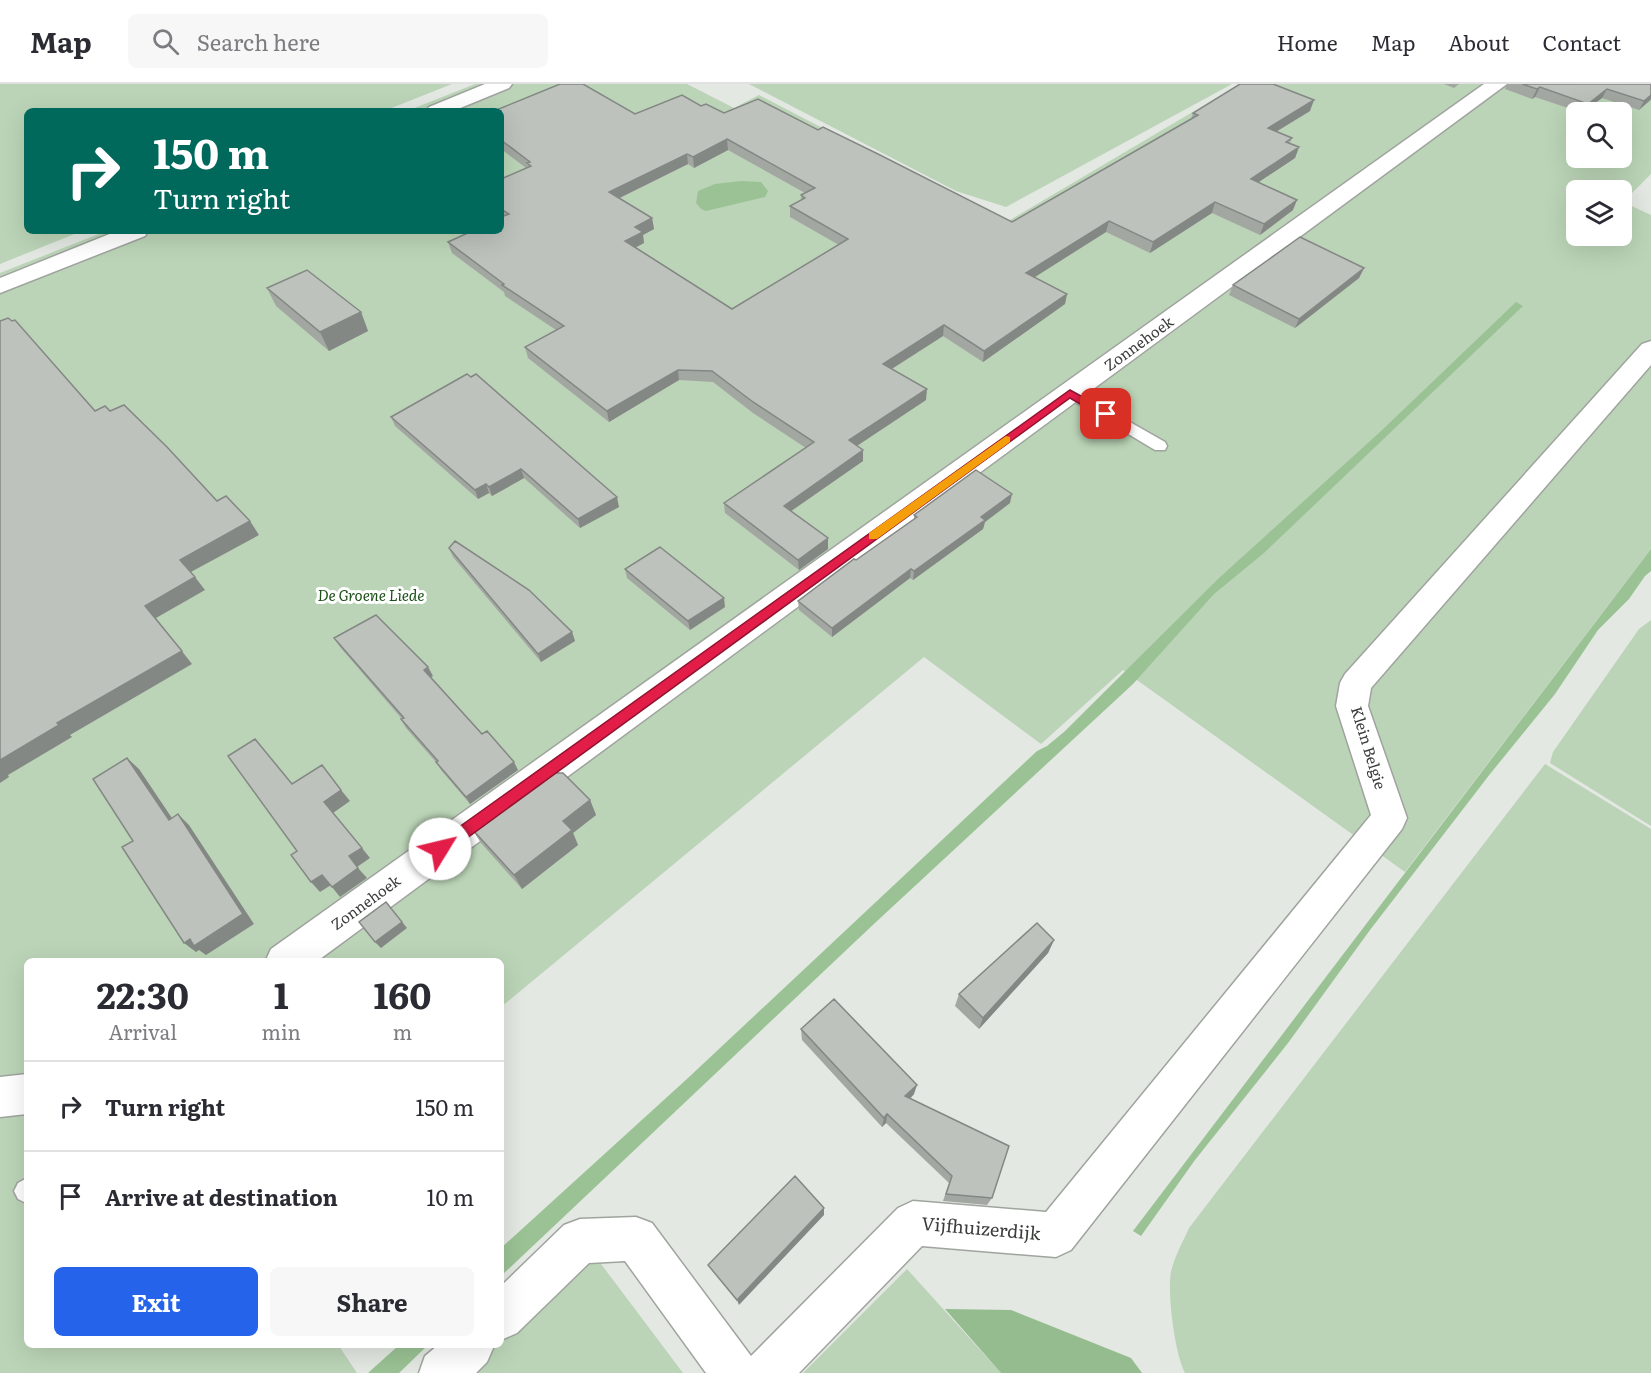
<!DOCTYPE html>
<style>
:root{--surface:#fff;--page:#f7f7f7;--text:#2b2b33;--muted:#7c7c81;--line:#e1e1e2;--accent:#2563eb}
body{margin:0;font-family:Literata,serif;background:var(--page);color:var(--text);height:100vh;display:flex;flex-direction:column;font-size:22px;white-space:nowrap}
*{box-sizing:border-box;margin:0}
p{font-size:20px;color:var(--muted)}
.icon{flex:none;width:33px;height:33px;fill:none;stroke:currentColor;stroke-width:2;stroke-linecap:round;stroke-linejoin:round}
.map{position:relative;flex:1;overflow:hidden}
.drawer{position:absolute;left:24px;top:874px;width:480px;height:390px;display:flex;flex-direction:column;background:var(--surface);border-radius:9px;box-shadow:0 6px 24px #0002}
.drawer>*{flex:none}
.guide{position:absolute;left:24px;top:24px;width:480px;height:126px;border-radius:9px;box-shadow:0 6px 24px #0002;background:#00695c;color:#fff;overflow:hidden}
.buttons{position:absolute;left:1566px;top:18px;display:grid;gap:12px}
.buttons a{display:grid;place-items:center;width:66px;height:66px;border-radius:9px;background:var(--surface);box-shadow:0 6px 24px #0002;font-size:30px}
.pin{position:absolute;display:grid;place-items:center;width:51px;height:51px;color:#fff;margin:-26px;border-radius:12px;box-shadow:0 3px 9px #0006}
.me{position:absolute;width:66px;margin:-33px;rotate:54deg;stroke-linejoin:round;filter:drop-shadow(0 0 4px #0008)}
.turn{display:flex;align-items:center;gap:21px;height:126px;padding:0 30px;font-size:27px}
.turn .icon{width:78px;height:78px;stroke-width:2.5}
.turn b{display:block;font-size:42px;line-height:51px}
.eta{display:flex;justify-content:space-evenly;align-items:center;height:102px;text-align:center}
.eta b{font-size:36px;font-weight:700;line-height:42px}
.cta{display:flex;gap:12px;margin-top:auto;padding:12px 30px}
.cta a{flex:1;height:69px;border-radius:9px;background:var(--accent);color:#fff;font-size:24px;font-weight:700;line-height:69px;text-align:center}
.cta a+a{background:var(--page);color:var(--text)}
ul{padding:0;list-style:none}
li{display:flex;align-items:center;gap:18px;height:90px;padding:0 30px;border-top:2px solid var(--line)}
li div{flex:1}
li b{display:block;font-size:22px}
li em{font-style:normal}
header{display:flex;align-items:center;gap:36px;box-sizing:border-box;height:84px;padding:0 30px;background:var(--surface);border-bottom:2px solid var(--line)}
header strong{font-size:28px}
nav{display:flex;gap:33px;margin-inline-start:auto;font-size:21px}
.search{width:420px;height:54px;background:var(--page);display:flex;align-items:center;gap:15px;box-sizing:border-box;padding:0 21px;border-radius:9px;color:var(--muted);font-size:22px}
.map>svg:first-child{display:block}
.green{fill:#bbd4b7;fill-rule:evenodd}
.forest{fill:#94bc8e}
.water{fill:#9ac294}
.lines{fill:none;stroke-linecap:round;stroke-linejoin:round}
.lane-casing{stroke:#9fa49e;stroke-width:3}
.street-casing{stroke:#9fa49e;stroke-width:3}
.lane{fill:#fff;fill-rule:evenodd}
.street{fill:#fff;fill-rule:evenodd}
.wall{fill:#a3a7a2;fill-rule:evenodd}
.shaded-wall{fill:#848884}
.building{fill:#bdc2bc;stroke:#848884;stroke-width:1.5;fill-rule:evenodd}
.route{fill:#e11d48;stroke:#92132f;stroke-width:1.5}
.slow{fill:#f59e0b}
.labels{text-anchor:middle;stroke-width:6;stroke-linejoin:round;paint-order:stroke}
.street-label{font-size:15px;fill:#3a3d3a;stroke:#fff}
.park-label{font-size:15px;font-style:italic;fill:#1b5116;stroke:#fff}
.near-street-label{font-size:18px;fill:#3a3d3a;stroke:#fff}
</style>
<header>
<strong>Map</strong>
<div class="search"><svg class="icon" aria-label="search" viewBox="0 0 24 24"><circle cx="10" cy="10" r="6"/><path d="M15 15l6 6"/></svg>Search here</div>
<nav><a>Home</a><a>Map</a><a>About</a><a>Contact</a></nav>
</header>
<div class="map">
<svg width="1651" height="1289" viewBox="0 0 1651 1289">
<rect width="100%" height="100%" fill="#e3e8e2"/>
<path class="green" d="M0 0H452L384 27H27V147H82L0 180Z
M475 0H687L734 24 759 11 1005 139 1240 0H1651V90L1623 118 1651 131V465L1405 788 1123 586 1041 660 924 573 501 923V878H27V1262H339L357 1289H0V189L106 147H501V27H407ZM1576 28H1622V74H1576ZM1576 106H1622V152H1576Z
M749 0H1232L1006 123 956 107Z
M1651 536V742L1550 679 1553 668 1639 545Z
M1545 680 1651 745V1289H1185C1175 1271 1167 1209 1171 1188 1174 1173 1183 1158 1189 1144Z
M589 1164 683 1289H464L491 1262H501V1252Z
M907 1185 1001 1289H803Z"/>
<path class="forest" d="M945 1225 1011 1226 1131 1274 1142 1289H1001Z"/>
<path class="water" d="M741 97 761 98 768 107 765 113 706 127 701 125 696 119 698 107 715 100Z
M1516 218 1523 222 1264 469 1214 510 1133 600 876 838 501 1192V1164L688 994 1037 667 1047 662 1064 648 1219 494 1380 348Z
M1651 465V487L1645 492 1629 515 1598 546 1555 610 1490 690 1370 846 1288 959 1195 1076 1141 1152 1133 1147Z
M398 1262H427L399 1289H368Z"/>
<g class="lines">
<defs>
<path id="lane" d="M1070 304 1165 358 1167 362 1165 366H1155L1065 312 1063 309Z
M27 1094V1118L26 1119 18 1115 14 1107 18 1099Z"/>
<path id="street" d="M485 0H512L509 4 453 27H426L429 23Z
M1484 0H1507L316 878H265L271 865Z
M117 147H148L145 152 0 209V194Z
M1651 257V281L1371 604 1368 622 1407 734 1402 745 1071 1166 1056 1173 922 1162 799 1289H706L625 1177 589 1179 517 1249 501 1256V1202L564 1141 580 1135 636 1133 652 1139 751 1272 898 1124 913 1117 1046 1128 1371 731 1336 622 1340 599 1345 590 1642 260Z
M27 990V1030L0 1033V993Z
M437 1262H494L487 1278 476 1289H419L425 1272Z"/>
</defs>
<use href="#lane" class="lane-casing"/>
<use href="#street" class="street-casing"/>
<use href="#lane" class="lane"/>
<use href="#street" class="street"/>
</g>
<path class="wall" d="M1444 0H1459L1454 4Z
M1507 0H1651V16L1639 26 1602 14 1583 28H1580L1535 13 1532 15 1505 5Z
M701 22 724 29 818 46 1012 138 1191 35 1193 29 1310 27 1276 48 1292 54 1290 59 1299 63 1295 74 1258 98 1293 126 1260 151 1212 129 1150 169 1106 148 1034 193 1067 210 1065 220 983 278 943 252 892 285 926 316 857 362 863 377 791 427 828 454V465L799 486 725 429 724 419 806 364 753 329 713 298 679 296 609 338 528 274 525 263 556 246 505 212 504 208 452 169 448 158 501 147V95L526 84 501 65V27L635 30ZM728 66 805 109 801 111V116L790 122V133L839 161 732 225 636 163 644 159 643 151 654 145 652 134 620 114 688 80 694 84Z
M1364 184 1359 194 1295 244 1229 211 1233 201Z
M267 204 361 228 368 247 329 267 276 222Z
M391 333 619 423 580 444 524 394 492 412 489 409 478 415 395 342Z
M1010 419 985 438 983 445 913 496 910 494 832 553 799 526 798 517 914 436V431Z
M449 464 572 548 575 557 541 578 453 473Z
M625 485 725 523 690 546 627 494Z
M334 554 433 592 431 593 482 650 518 686 470 720 441 686 436 678 406 644 401 635H402L340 563Z
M590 716 596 731 573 749 578 761 522 805 481 759 472 745Z
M1054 856 1048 869 979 945 955 922 959 910Z
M801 945 914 1010 910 1015 992 1114 987 1121 943 1117 949 1099 886 1039 882 1043 802 956Z"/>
<path class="shaded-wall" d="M1540 3 1535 13 1532 15 1537 5Z
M1607 5 1602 14 1583 28 1588 20Z
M1651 11V15L1639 26 1644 17Z
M1314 16 1310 27 1264 55 1268 44Z
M727 55 728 66 694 84 693 73Z
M1299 63 1295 74 1247 106 1251 95Z
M687 70 688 80 611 118 609 108Z
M1297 116 1293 126 1260 151 1264 140Z
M1215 118 1212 129 1150 169 1153 158Z
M652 134 654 145 643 151 644 159 627 168 625 157 635 143Z
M1109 137 1106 148 1024 200 1026 189Z
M1364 184 1359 194 1295 244 1299 235Z
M1067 210 1065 220 983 278 984 267Z
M361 228 368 247 329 267 320 248Z
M944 241 943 252 882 291 883 280Z
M678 286 679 296 609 338 607 327Z
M927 305 926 316 849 367V356Z
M863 366V377L784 432V422Z
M521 385 524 394 492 412 489 403Z
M486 400 489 409 478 415 475 406Z
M1012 410 1010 419 985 438 983 445 913 496 914 487 981 433Z
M617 413 619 423 580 444 578 435Z
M250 437 259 451 189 489 180 476Z
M828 454V465L799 486 798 476Z
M911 485 910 494 832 553V544Z
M195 493 205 506 156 534 192 580 70 651 72 653 8 691 9 693 0 699V676L145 522Z
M724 514 725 523 690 546 688 537Z
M572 548 575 557 541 578 538 570Z
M428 583 433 592 429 594 424 586Z
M127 674 139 685 180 746 169 736Z
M514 678 518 686 470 720 466 713Z
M341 706 350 717 333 729 324 718Z
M590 716 596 731 573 749 578 761 522 805 514 791 563 737Z
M178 730 189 741 254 840 206 871 199 866 196 868 184 859Z
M362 764 370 774 357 783 349 772Z
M358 784 367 794 340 813 332 803Z
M322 791 331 801 320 808 311 798Z
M386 818 407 844 381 864 375 858Z
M1054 856 1048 869 979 945 983 934Z
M917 1001 914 1010 903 1022 905 1012Z
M887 1030 886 1039 882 1043 884 1034Z
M824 1124V1131L739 1221 737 1216Z"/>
<path class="building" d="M560 0H583L635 30 682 11 701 22 706 20 724 29 758 15 818 46 823 43 878 70 1012 138 1198 31 1193 29 1240 0H1273L1314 16 1268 44 1292 54 1286 58 1299 63 1251 95 1297 116 1264 140 1215 118 1153 158 1109 137 1026 189 1067 210 984 267 944 241 883 280 927 305 849 356 863 366 784 422 828 454 798 476 724 419 814 358 753 318 712 287 678 286 607 327 525 263 564 242 502 201 504 200 448 158 472 147H501V133L509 130 501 125V95L531 82 527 79 530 78 501 56V27H494ZM727 55 815 104 801 111 805 114 790 122 848 155 732 225 625 157 643 148 635 143 652 134 609 108 687 70 693 73Z
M1522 0H1651V11L1644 17 1607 5 1588 20 1540 3 1537 5Z
M1300 153 1364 184 1299 235 1233 201Z
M307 186 361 228 320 248 267 204Z
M8 234 12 237 15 236 95 327 105 322 110 327 124 321 167 363 217 417 226 412 250 437 180 476 195 493 145 522 182 567 57 639 59 641 0 676V237Z
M467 290 471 293 476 290 617 413 578 435 521 385 489 403 486 400 475 406 391 333Z
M976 386 1012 410 981 433 985 436 914 487 911 485 832 544 798 517 854 475 856 476 917 433 914 431Z
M455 457 529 506 572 548 538 570 449 464Z
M660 463 724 514 688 537 625 485Z
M376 531 428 583 424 586 482 650 487 647 514 678 466 713 436 678 438 677 401 635 404 634 334 554Z
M255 655 292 700 322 681 341 706 324 718 362 764 349 772 358 784 332 803 322 791 311 798 291 771 297 767 228 672Z
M127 674 169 736 178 730 243 830 194 862 190 855 184 859 122 763 133 757 93 695Z
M549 689H563L590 716 563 737 572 746 514 791 472 745Z
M386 818 402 838 375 858 359 838Z
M1037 839 1054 856 983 934 959 910Z
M834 915 917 1001 905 1012 1009 1062 992 1114 946 1110 952 1092 887 1030 884 1034 801 945Z
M795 1092 824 1124 737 1216 708 1181Z"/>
<path class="route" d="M1070 306 1110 328V333H1102L1070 314 445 770 440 772 434 770 432 765 434 761Z"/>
<path class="slow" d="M1006 352 1010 353V358L877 455H869V449Z"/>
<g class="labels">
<g class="street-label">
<text transform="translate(1139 260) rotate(-36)" y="5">Zonnehoek</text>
<text transform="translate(1368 664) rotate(73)" y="5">Klein Belgie</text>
<text transform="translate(366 819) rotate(-36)" y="5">Zonnehoek</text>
</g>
<g class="park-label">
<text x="371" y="517">De Groene Liede</text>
</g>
<g class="near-street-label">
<text transform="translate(981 1145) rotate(5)" y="6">Vijfhuizerdijk</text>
</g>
</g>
</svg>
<div class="buttons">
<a><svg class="icon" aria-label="search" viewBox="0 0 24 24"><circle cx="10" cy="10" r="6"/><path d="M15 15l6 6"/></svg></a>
<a><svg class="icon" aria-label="layers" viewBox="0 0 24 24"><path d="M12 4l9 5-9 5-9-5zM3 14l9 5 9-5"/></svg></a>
</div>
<div class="pin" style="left:1106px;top:330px;background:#d93025"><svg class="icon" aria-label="arrive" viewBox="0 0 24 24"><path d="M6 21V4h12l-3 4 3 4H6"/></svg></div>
<svg class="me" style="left:440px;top:765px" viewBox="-20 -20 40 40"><circle r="19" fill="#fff"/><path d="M0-13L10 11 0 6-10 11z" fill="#e11d48"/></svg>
<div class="guide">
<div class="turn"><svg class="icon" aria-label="right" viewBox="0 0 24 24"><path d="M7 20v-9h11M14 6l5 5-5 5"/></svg><div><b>150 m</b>Turn right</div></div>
</div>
<section class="drawer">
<div class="eta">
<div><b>22:30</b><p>Arrival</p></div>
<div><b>1</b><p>min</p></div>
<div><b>160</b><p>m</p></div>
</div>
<ul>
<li><svg class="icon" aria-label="right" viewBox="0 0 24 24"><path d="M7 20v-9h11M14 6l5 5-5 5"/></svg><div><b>Turn right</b></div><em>150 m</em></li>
<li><svg class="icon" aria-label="arrive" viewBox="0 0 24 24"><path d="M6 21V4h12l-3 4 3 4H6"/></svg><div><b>Arrive at destination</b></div><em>10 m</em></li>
</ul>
<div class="cta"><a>Exit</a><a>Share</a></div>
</section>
</div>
